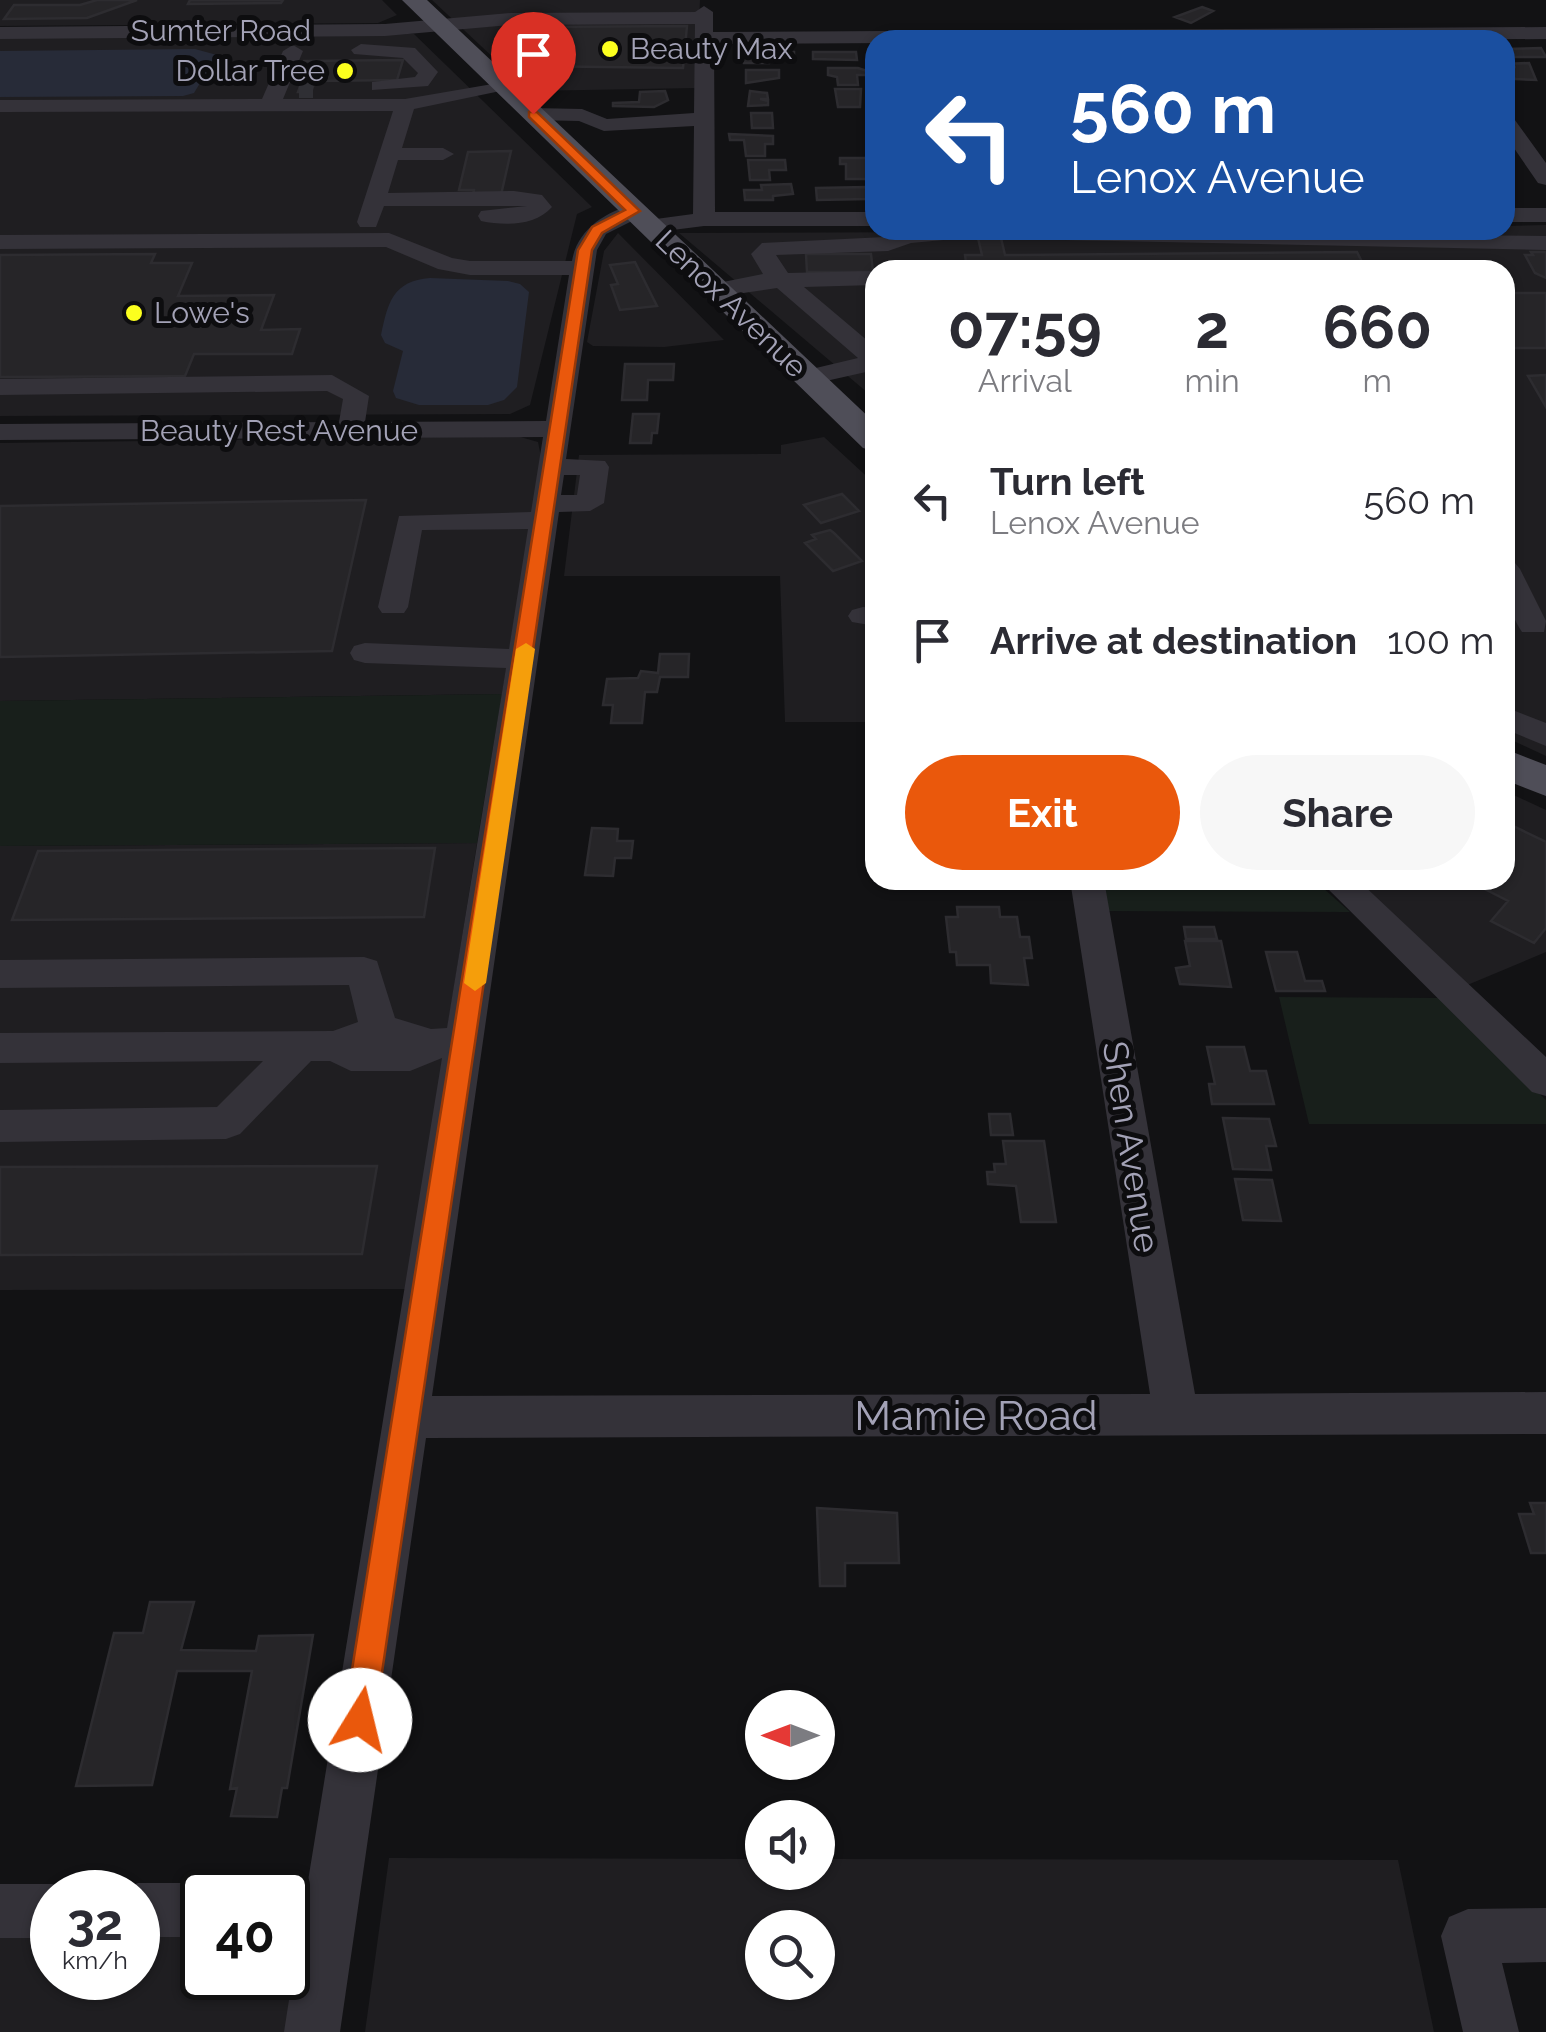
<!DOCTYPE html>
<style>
:root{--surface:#fff;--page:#f7f7f7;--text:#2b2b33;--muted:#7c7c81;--accent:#ea580c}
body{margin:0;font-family:Raleway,sans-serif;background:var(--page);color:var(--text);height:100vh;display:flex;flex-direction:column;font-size:38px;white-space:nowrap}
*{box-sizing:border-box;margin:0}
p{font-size:32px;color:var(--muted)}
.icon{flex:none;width:55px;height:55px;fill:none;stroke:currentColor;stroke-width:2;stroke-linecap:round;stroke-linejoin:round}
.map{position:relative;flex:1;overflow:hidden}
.side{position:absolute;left:865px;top:260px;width:650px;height:630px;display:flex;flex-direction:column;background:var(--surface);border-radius:30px;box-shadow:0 2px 8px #0004}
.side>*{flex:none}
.guide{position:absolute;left:865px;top:30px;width:650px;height:210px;border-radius:30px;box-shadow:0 2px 8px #0004;background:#1a4fa0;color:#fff;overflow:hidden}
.needle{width:65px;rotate:270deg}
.fabs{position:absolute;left:745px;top:1690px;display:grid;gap:20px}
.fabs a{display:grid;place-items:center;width:90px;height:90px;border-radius:50%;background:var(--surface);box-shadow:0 2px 8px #0004;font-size:50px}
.speed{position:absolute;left:30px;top:1870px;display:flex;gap:20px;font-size:50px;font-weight:700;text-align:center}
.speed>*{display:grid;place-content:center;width:130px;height:130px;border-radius:50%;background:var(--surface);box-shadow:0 2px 8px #0004;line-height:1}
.speed small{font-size:25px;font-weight:400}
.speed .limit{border:5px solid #111;border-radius:15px;background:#fff;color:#111}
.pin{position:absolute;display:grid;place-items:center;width:85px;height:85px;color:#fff;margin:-102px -42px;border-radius:50% 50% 50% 0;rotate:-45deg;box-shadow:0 0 10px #0007}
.pin .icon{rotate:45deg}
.me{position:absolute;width:110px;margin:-55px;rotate:9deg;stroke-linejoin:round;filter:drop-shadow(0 0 8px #0008)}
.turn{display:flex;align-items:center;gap:35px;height:210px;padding:0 40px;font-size:45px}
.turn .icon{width:130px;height:130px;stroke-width:2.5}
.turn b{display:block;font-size:70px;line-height:85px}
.eta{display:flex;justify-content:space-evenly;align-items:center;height:170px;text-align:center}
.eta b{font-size:60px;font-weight:700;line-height:70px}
.button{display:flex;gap:20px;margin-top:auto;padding:20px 40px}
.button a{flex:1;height:115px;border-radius:60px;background:var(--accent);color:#fff;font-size:40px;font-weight:700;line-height:115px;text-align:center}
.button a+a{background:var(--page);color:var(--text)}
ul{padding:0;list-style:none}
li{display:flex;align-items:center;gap:30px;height:140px;padding:0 40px}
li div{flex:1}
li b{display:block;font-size:38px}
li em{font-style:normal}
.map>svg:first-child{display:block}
.built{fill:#1f1e21;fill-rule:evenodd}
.green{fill:#181f1b}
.water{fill:#272b38}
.building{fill:#262528;stroke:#2d2c30;stroke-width:2.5}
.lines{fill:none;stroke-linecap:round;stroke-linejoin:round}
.minor-tunnel{stroke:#2f2f34;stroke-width:20;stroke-dasharray:20 10;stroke-linecap:butt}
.minor{fill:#343239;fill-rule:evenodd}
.major{fill:#4f4e58;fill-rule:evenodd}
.route{fill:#ea580c;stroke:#983908;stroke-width:2.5}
.slow{fill:#f59e0b}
.poi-dot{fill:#fcff1e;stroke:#0d0d0f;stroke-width:4}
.labels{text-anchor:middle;stroke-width:10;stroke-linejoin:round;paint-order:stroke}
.far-street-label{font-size:30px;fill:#a3a2b6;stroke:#0d0d0f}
.far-poi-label{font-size:30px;fill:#a3a2b6;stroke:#0d0d0f;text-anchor:start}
.street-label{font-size:35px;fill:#a3a2b6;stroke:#0d0d0f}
.near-street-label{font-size:42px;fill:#a3a2b6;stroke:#0d0d0f}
</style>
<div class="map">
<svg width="1546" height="2032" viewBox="0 0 1546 2032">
<rect width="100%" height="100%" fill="#121214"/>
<path class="built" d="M0 0H382L397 15 378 23 0 26Z
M432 0H700L696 88 529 91Z
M414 34 592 207 577 214 530 405 510 414 0 416V36Z
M1546 225V756L1505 737V270H875V399L679 233 1505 230V226Z
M618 233 724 340 664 347 593 346 587 342 604 251Z
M517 436 538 442 541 457 502 694 0 701V443Z
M824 437 875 484V722H785L780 576H564L579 455 781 454V445Z
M1505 791 1546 810V952L1465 986 1354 880H1505Z
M477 843 406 1289 0 1290V846Z
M389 1858 762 1859V1872H818V1859L1398 1860 1434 2032H365ZM762 1928H818V1982H762Z
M52 1933V1978H138V1933H202V1978H288V1953L293 1956 302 1997 296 2032H0V1934Z"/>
<path class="green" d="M502 694 477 843 0 846V701Z
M1097 880H1314L1350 912 1102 911Z
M1279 997 1439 998 1546 1100V1124H1309Z"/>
<path class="water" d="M195 49 217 55 194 93 183 96 0 97V51Z
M430 278 508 281 520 284 529 292 517 387 504 400 488 405H419L396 398 393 391 403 351 385 343 381 335C388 302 393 281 430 278Z"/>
<path class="building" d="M97 0H137L87 18 4 19 14 5H80Z
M190 0H283L281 3 188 4Z
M1202 7 1213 11 1191 23 1175 17Z
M687 26 683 68 525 66 533 27Z
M1541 48 1546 57H1505V49Z
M759 52H794V57L769 56V63H744V59Z
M813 52H856L857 60 813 59Z
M403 60 397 80 315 81 311 92H298L302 81H296L304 61Z
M1529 63 1536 80 1515 79 1507 68 1516 67H1505V64Z
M828 68H858L867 71 868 75H857L858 85H838L837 77 828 75Z
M746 70H779V78L746 83Z
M835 89H861L860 107H838Z
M665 91 668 100 654 107 613 106V103L639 102 640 92Z
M750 91 767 93 768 99H760L768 101V105L748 106Z
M751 113H772L773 128H752Z
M729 134 773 136V144H765V156H746L744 140H730Z
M511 151 501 195 473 196 474 190H459L468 152Z
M840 158H874L875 164H869L870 179H846V164H840Z
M748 160H785L786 170H769L770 180H750Z
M791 184 793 194 773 196V200H745L744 190H762L761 185Z
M866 187 867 199 817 200 816 188Z
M978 238H1001L1005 255 1357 252 1366 270H967L965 255H982Z
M1531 252H1546V278L1535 273 1525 255H1533Z
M155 254 151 263H192L178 296 274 295 261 330 300 329 292 354H194L185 376 0 377V255Z
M806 254H871L873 272H807Z
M635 262 657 306 620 310 611 285 618 284 610 265Z
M1505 293H1546V348H1505Z
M625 364H674L673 380H648L647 400H622Z
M1546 375V407L1528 376Z
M633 414H659L657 433H652L651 443H630Z
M842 494 859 511 821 523 804 505Z
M366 500 332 651 0 657V506Z
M830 530 834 533 862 561 833 571 805 543 816 539 812 535Z
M660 654H689L688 677H660L657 692H645L642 723H611L613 705H603L607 679 638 678 641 671 658 673Z
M1505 822 1546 842V928L1534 943 1491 921 1508 901 1467 880H1505Z
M592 828 618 829 617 841H633L631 858H615L613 876 585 875Z
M435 848 424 917 12 920 38 851Z
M957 907H999L1000 917H1017L1020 937H1029L1032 958H1024L1028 985 991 983 990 965H957L956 952H950L946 917H958Z
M1184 927H1214L1217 939H1186Z
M1185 941H1221L1231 987 1180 984 1176 968 1190 966Z
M1266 952H1297L1305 981H1322L1325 991H1276Z
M1207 1047H1244L1250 1071H1266L1274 1104H1212L1209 1084H1215Z
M989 1114H1010L1013 1135H991Z
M1223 1118 1269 1119 1276 1146H1266L1271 1170 1233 1169Z
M1003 1141H1044L1056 1222H1021L1016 1186 988 1184 987 1172H995L994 1164H1006Z
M377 1166 362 1254 0 1255V1167Z
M1235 1179 1272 1180 1281 1221 1243 1220Z
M1530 1503H1546V1553H1531L1519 1514H1534Z
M817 1508 897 1513 899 1563H845V1586H820Z
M150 1602H194L181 1650 256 1651 259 1636 313 1635 287 1788H282L277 1817 231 1816 237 1788 230 1789 252 1671H177L152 1785 76 1786 114 1633H143Z"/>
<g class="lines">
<path class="minor-tunnel" d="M299 88H313"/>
<path class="minor" d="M704 6 713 12V32L1546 27V39L714 44 715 212H875V226H704L649 233 638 226 641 221 693 214 694 126 604 131 579 121 533 120 523 114 533 108 582 109 607 119 694 113 695 24 511 25 385 36 0 39V27L385 24 511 13 695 12Z
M361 44 415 48 438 72 428 86 372 90V82L415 77 418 73 403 58 354 54 351 50Z
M293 45 303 51 283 99H405L510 81V89L414 109 402 148H443L454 154 443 160H398L388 193 514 191 542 195 552 207C535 226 505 226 481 221L478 216 481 211 527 206H384L376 227H360L357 222 393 111 0 112V100L262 99 283 51Z
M1505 114 1512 116 1546 163V185L1538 183 1505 135Z
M634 204 642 206 645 211 642 216 606 234 597 250 566 459 605 461 609 467 604 503 590 511 559 512 432 1396 1150 1394 1070 880H1104L1195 1394 1546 1392V1434L426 1438 340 2032H284L299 1936H288V1892H268L288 1882 308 1881 442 1058 410 1071H351L330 1061H311L240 1134 226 1139 0 1142V1110L217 1107 263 1061 0 1063V1033L333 1031 358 1022 349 985 0 988V960L364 957 377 961 395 1018 431 1029 447 1028 506 668 365 663 354 660 350 653 354 646 365 643 509 649 528 529 422 530 408 607 404 613H382L378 607 399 516 531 512 543 437 0 440V424L339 422 343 399 327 391 0 395V379L332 375 369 396 365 422 546 421 569 275H470L438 269 386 247 0 249V235L389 233 452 258 470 261H572C577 230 605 212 634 204ZM564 475H580L577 495H561Z
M1505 208H1546V222H1505Z
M909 230 1546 236V250L965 238 911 243 888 251 776 255 788 273 875 271V285L804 287 875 347V370L808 385 799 382 795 377 799 372 858 358 777 288 716 297 704 290 708 285 763 274 751 254 762 243 885 237Z
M1505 560 1515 563 1520 569 1546 621 1544 632H1522C1506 607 1505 588 1505 560Z
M863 607 875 608V626L852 622 848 616 852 610Z
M1505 707 1546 723V746L1505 729Z
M1319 880H1358L1546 1057V1096L1532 1092Z
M138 1883H202L222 1892H202V1937H138V1892H118Z
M0 1884H52L71 1892H52V1938H0Z
M1546 1908V1962L1502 1963 1519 2032H1463L1441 1936 1449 1917 1468 1909Z"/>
<path class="major" d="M402 0H427L875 423V451L863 448Z
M1505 749 1546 765V796L1505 780Z"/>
</g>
<path class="route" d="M529 112H537L640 211 602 233 592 250 375 1720 371 1730 360 1735 349 1730 344 1720 578 250 592 227 625 210 529 117Z"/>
<path class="slow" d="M526 643 535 649 486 983 475 991 464 983 516 649Z"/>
<g class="poi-dot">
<circle cx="610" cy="49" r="10"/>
<circle cx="345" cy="71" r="10"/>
<circle cx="134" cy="313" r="10"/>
</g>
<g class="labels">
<g class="far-street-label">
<text x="221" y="41">Sumter Road</text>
<text transform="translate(731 304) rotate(44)" y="10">Lenox Avenue</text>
<text x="279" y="441">Beauty Rest Avenue</text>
</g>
<g class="far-poi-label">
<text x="630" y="59">Beauty Max</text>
<text x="325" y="81" text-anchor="end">Dollar Tree</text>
<text x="154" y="323">Lowe's</text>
</g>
<g class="street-label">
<text transform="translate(1131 1147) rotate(81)" y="12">Shen Avenue</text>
</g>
<g class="near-street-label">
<text x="976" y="1430">Mamie Road</text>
</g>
</g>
</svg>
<div class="fabs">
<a><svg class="needle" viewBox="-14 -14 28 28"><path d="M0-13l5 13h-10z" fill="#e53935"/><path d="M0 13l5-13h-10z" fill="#7c7c81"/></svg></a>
<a><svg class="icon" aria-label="sound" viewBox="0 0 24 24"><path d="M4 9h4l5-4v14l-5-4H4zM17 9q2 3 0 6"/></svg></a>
<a><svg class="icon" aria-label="search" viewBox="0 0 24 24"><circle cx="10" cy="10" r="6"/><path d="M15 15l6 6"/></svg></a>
</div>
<div class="speed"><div>32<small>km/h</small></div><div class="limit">40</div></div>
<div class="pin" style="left:533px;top:114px;background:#d93025"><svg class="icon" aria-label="arrive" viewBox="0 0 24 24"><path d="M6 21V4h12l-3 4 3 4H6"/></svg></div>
<svg class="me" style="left:360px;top:1720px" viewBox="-20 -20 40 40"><circle r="19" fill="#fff"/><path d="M0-13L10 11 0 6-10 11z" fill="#ea580c"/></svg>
<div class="guide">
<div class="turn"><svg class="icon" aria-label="left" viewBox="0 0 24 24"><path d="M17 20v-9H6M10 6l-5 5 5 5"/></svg><div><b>560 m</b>Lenox Avenue</div></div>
</div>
<section class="side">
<div class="eta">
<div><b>07:59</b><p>Arrival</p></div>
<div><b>2</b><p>min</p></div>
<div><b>660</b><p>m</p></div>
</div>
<ul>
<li><svg class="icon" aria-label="left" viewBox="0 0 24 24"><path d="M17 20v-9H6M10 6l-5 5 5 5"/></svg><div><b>Turn left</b><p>Lenox Avenue</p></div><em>560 m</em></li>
<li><svg class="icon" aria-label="arrive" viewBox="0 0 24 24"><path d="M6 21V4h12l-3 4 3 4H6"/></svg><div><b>Arrive at destination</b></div><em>100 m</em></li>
</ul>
<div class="button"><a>Exit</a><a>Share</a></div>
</section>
</div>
